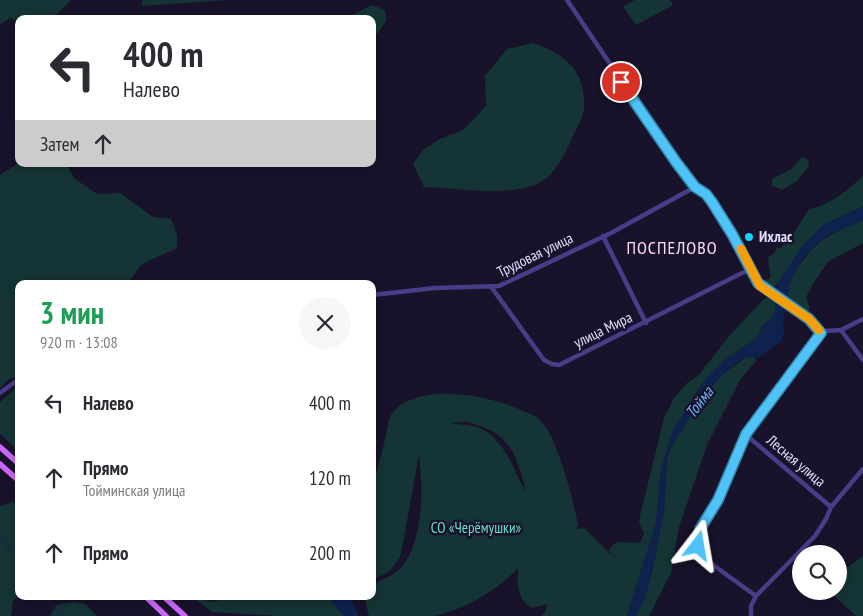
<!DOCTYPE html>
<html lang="ru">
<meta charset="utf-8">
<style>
:root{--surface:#fff;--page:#f7f7f7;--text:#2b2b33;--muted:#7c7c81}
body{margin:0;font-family:"PT Sans Narrow",sans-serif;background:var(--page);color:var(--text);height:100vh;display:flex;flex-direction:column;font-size:19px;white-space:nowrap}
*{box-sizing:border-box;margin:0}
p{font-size:16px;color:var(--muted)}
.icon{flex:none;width:28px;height:28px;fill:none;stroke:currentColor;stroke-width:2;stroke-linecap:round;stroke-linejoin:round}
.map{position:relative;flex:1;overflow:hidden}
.sheet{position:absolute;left:15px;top:280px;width:361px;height:320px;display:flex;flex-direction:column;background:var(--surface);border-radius:10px;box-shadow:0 2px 12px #0003}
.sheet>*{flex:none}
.top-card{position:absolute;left:15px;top:15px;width:361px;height:152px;border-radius:10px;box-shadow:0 2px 12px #0003;background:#fff;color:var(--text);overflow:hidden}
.fabs{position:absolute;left:792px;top:545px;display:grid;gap:10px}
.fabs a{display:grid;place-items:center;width:55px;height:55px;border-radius:50%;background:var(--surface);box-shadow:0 2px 12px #0003;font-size:25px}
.pin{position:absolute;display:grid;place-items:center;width:42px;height:42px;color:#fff;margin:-21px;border:2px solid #fff;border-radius:50%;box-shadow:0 1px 5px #0007}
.me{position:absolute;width:55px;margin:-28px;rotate:14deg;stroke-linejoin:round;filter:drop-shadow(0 0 4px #0008)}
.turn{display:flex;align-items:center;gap:18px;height:105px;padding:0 25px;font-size:22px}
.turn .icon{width:65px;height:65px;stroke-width:2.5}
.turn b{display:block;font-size:35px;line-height:42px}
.then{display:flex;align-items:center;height:48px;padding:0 25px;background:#0003;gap:10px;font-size:19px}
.round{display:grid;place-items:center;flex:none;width:52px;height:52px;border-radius:26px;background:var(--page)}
.overview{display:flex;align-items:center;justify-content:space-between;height:85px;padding:0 25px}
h1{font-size:30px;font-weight:800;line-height:38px;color:#1e9e55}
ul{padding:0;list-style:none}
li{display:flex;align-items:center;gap:15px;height:75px;padding:0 25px}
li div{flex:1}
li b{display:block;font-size:19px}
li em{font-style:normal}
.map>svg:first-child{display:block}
.green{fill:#153435;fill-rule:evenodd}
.water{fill:#0f224d}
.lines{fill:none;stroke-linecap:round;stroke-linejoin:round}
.stream{stroke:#0f224d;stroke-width:1}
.minor{stroke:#463e88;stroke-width:4.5}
.major{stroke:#cd67fb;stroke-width:5.5}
.route-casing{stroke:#337fa1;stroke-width:12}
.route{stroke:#4fc3f7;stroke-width:9}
.slow{stroke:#f59e0b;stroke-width:9}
.poi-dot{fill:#0ed3f9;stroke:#18122b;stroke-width:2}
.labels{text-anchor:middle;stroke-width:5;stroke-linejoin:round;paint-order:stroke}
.poi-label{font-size:15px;font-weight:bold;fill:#e2ddfe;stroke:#18122b;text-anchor:start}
.street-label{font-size:15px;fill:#e2ddfe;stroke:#18122b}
.park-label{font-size:15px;fill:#69dec8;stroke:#18122b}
.water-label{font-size:16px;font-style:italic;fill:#6db1fb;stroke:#18122b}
.quarter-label{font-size:18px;letter-spacing:1px;fill:#fedef1;stroke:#18122b}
</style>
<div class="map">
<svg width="863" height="616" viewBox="0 0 863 616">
<rect width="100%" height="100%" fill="#18122b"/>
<path class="green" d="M0 0H71L53 19H19V22L11 18 0 24Z
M142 0H229L142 6Z
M635 0H670L673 5 636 25 623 6Z
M372 5 385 10 386 21 378 33H373L372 19H353L352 15Z
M533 43C565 54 586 71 584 108 583 118 575 131 571 140 566 154 554 175 541 182 511 198 457 188 424 187L413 164 424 149 440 139 463 130 486 106 485 76 507 49Z
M802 157 808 160 809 166 797 181 782 190 772 186V179L791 169Z
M19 163 66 164 75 179 97 194 120 193 153 217 171 219 177 235V248L142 264 127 284H19V377L9 379 0 388V175Z
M863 175V206L822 226 803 245 778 283 773 287 763 282 770 278C772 270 766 264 769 256L773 255 777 248H781L787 238 792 236 809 209C825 208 853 187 863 175Z
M863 220V243L829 261 814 282 806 297 810 309 807 312 789 297C787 286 790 280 796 271 813 241 832 233 863 220Z
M766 297 775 301 777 311 774 316 763 325 757 338 726 359 704 381 673 430 661 470 656 523 627 616H540L545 612 548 604 532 608C517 600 517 583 518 568 498 590 465 609 435 616 415 616 390 616 369 616L364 596H372L373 584C381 580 396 574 402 567 424 538 423 488 419 455L401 554C396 566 387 576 373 578 373 544 371 509 376 475 378 463 383 451 385 439 387 432 388 418 392 413 419 381 489 395 521 410 527 413 537 416 541 421 558 439 573 499 578 524L576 529 584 528 620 563 609 551C615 535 629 546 641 542L644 533 639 522 640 516 664 418 674 398 688 382 698 376 729 336ZM466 422C509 431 516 452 526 492 513 470 504 436 477 427 468 424 458 425 449 423Z
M748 356 755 357 756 361 741 378 707 445 679 527 671 573 649 616H636L644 600 652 572 664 511 667 459 672 446 701 398 723 374Z
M19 385V452L0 434V402Z
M17 501 19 596 13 601 11 616H0V506Z
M863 556V616H856L830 592 839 591V574Z
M191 596H199L200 599 212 602 236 596H324L330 599 344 616H275L212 612Z
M73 602 85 604 97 616H50L57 605Z"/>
<path class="water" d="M863 206V220L827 236 804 256 789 283V297L783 319 784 333 781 341 762 356 743 358 723 374 701 398 672 446 667 459 664 511 655 559 644 601 636 616H627L656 523 661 470 673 430 704 381 726 359 757 338 763 325 774 316 778 283 803 245 822 226Z
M324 596H349L359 616H344L330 599Z"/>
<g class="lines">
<path class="stream" d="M0 538 19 558
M45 596 61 616"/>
<path class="minor" d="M567 0 676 162 695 187 706 194 712 201 758 283 809 319 821 333
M603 236 646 323
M492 288 544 360 552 364 559 365 750 269
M372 295 435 288 499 286 611 233 695 187
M841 330 863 319
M0 393 19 379
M745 434 831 507
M756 596 709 562 698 548V535L719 496 745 434 821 333 826 331 841 330 863 360
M751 616V606L756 596 815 536 826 519 831 507 863 469"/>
<path class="major" d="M0 447 19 464
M0 464 19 481
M145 596 166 616
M163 596 185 616"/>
</g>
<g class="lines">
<defs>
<path id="route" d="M621 82 676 162 695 187 706 194 712 202 732 234 758 283 809 319 821 333 746 434 718 500 700 529 698 546"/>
</defs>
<use href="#route" class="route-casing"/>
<use href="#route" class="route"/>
<path class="slow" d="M741 249 760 286 809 319 819 330"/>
</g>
<circle class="poi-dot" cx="749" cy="237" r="5"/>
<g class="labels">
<g class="poi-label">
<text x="759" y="242">Ихлас</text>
</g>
<g class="street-label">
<text transform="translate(535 255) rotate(-26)" y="5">Трудовая улица</text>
<text transform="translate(603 330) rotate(-26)" y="5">улица Мира</text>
<text transform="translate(796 461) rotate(40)" y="5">Лесная улица</text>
</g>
<g class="park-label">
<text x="476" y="533">СО «Черёмушки»</text>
</g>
<g class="water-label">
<text transform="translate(699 402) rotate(-52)" y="6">Тойма</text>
</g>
<g class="quarter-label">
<text x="672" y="254">ПОСПЕЛОВО</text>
</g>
</g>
</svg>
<div class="fabs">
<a><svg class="icon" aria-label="search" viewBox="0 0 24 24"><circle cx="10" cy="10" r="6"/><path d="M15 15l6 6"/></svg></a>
</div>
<div class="pin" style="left:621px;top:82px;background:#d93025"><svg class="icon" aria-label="arrive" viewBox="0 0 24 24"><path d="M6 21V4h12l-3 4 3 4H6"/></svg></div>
<svg class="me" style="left:698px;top:546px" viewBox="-20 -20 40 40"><path d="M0-17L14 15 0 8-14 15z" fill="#4fc3f7" stroke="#fff" stroke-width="4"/></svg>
<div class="top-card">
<div class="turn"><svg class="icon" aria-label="left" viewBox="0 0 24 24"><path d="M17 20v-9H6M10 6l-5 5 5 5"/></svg><div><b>400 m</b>Налево</div></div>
<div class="then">Затем<svg class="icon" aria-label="ahead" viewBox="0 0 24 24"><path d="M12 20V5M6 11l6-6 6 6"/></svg></div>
</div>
<section class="sheet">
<div class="overview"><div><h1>3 мин</h1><p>920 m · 13:08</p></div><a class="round"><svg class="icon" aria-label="close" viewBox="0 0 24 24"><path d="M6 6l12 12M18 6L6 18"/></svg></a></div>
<ul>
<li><svg class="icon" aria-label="left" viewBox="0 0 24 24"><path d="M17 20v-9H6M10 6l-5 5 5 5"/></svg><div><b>Налево</b></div><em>400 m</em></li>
<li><svg class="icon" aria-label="ahead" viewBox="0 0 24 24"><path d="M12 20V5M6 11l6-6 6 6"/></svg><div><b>Прямо</b><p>Тойминская улица</p></div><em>120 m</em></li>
<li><svg class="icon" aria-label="ahead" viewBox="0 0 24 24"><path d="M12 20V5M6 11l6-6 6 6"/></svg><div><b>Прямо</b></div><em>200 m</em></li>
</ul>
</section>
</div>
